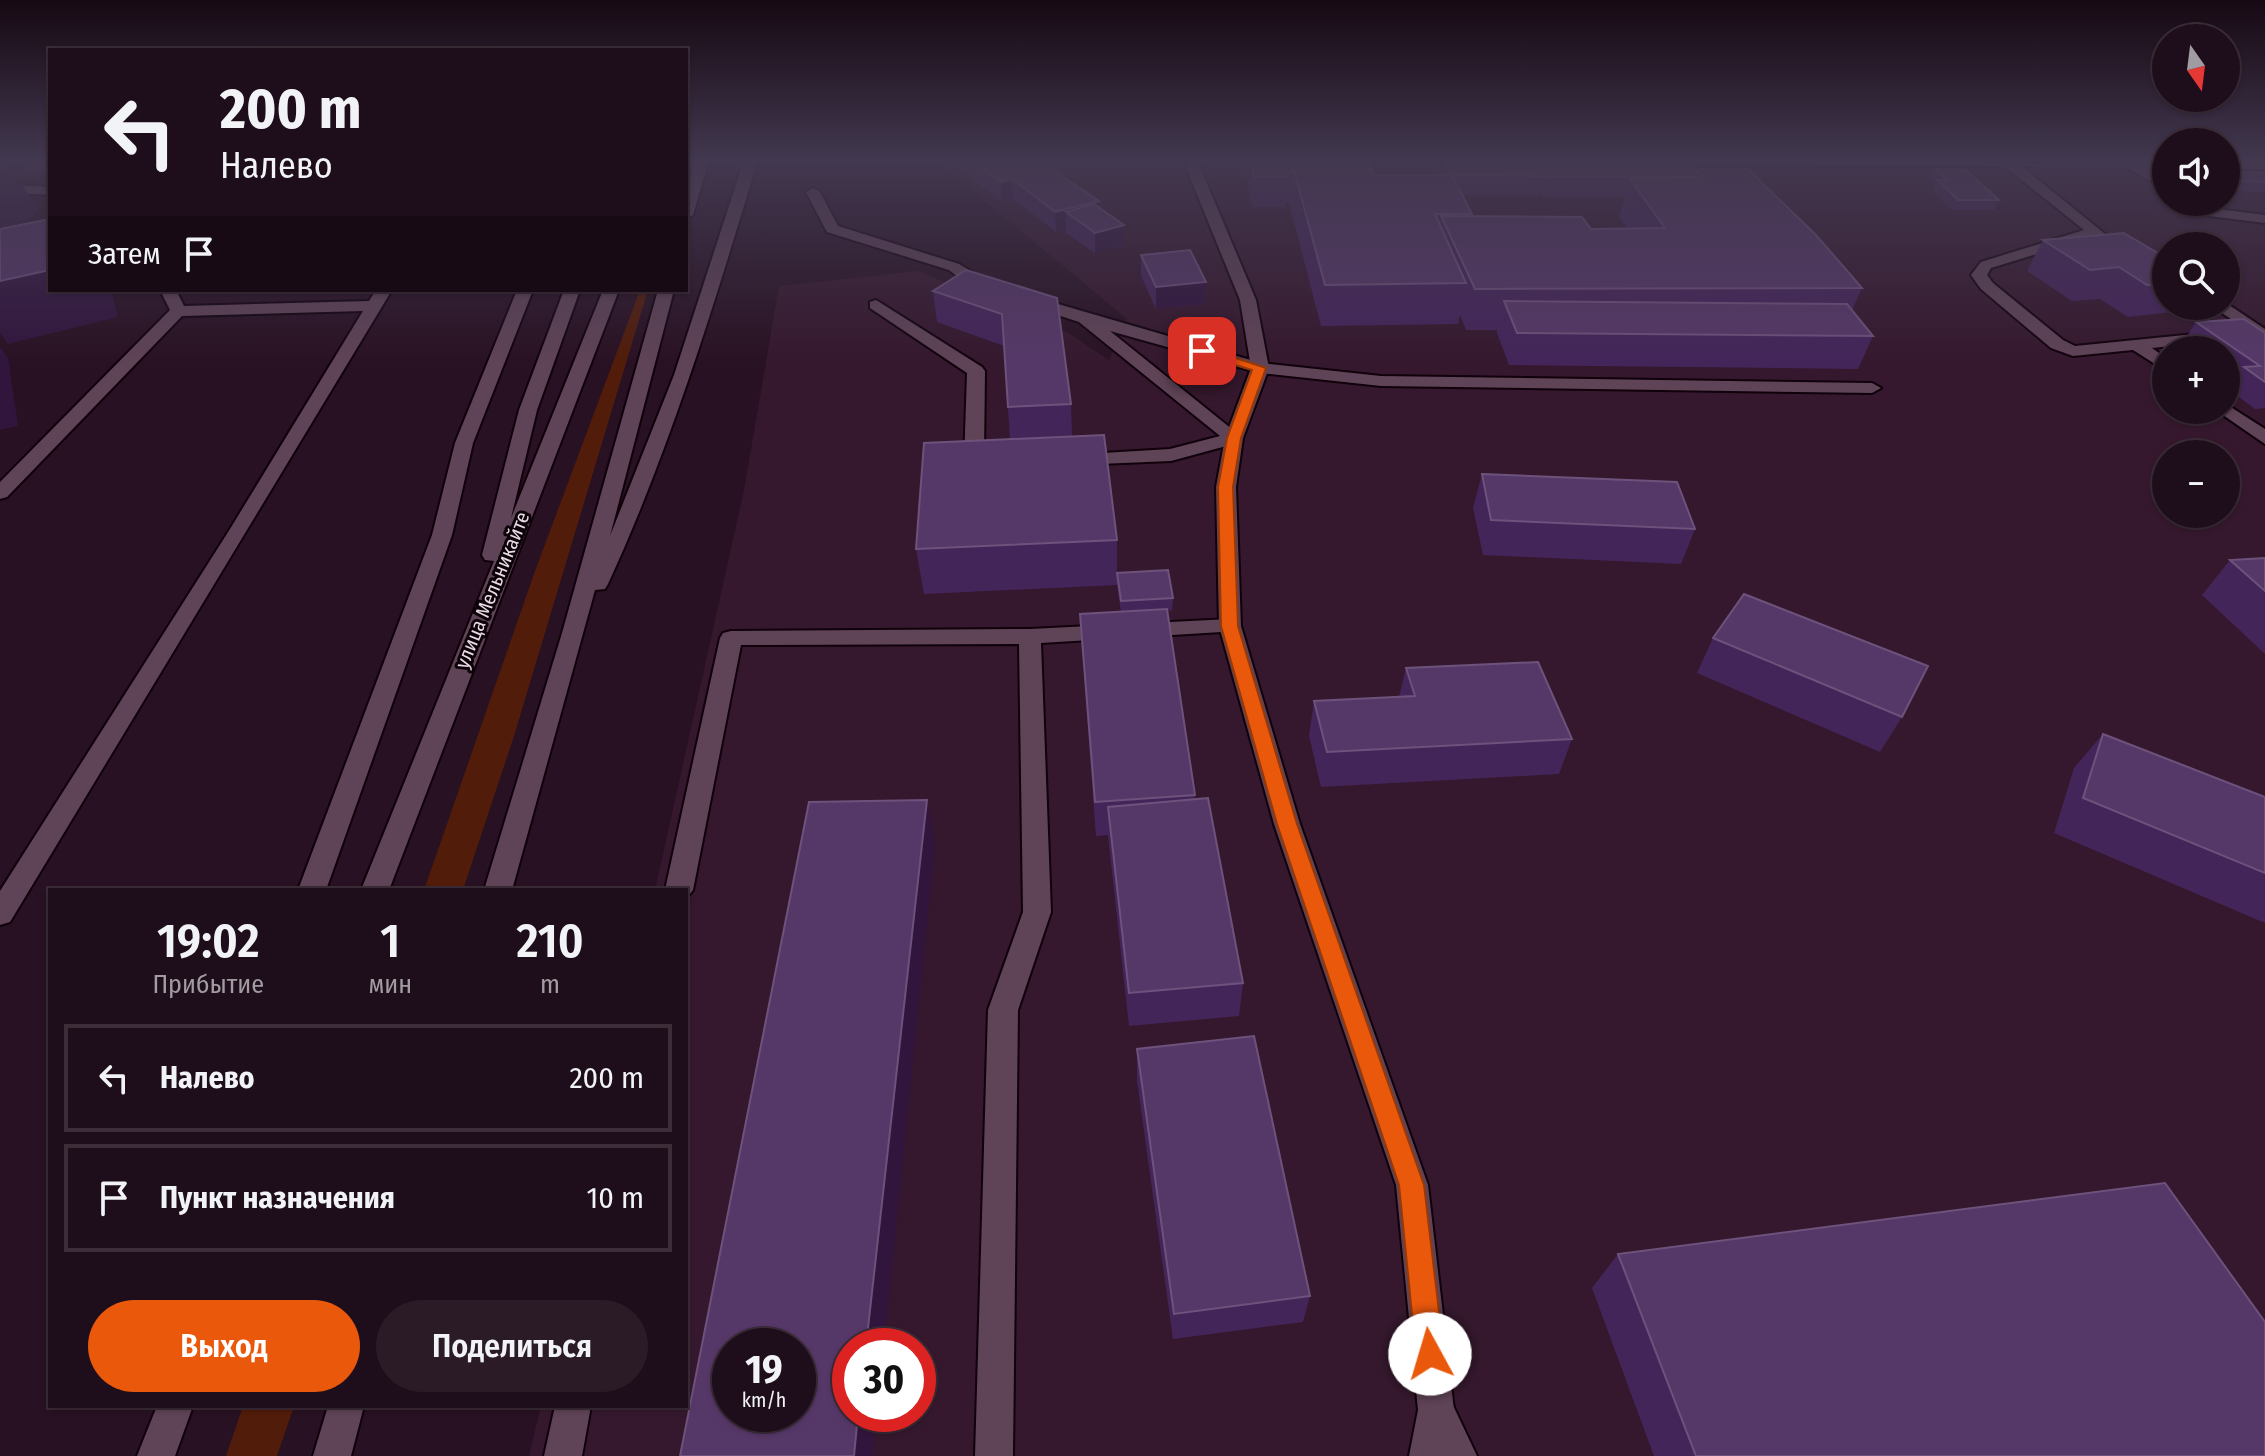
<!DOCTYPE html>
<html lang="ru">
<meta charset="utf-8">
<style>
:root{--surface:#1e0d1a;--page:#2b1b27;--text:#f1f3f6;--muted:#a19ca2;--line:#3c2d39;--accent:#ea580c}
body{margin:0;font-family:"Fira Sans Condensed",sans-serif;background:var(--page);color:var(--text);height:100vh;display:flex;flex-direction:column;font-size:30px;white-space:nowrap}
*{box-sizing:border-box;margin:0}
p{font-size:26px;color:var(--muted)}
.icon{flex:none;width:44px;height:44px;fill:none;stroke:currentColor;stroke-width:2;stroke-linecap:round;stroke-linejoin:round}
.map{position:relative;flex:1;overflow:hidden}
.sheet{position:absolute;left:48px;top:888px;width:640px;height:520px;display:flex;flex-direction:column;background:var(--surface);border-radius:0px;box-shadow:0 2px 6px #0004,0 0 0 2px var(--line)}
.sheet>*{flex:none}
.guide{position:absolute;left:48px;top:48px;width:640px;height:244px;border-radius:0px;box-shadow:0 2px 6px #0004,0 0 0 2px var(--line);background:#1e0d1a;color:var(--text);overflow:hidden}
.needle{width:52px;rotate:166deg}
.fabs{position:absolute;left:2152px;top:24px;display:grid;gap:16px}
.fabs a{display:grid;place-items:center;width:88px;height:88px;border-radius:50%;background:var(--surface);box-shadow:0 2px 6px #0004,0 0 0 2px var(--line);font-size:40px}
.speed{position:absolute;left:712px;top:1328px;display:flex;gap:16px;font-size:40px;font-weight:700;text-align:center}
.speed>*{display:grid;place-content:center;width:104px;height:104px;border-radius:50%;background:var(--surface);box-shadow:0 2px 6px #0004,0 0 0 2px var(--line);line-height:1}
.speed small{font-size:20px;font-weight:400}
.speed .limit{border:12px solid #d22;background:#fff;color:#111}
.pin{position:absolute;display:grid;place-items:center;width:68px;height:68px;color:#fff;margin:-34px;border-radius:16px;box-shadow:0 4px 12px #0006}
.me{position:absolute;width:88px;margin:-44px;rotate:354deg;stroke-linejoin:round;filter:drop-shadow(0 0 6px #0008)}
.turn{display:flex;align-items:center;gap:28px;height:168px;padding:0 40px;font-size:36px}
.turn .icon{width:104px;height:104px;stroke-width:2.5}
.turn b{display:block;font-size:56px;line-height:68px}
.then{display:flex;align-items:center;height:76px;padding:0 40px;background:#0003;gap:16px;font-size:30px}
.eta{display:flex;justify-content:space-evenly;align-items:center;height:136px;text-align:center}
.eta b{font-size:48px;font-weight:600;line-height:56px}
.action{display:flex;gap:16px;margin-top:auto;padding:16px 40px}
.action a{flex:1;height:92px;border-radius:48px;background:var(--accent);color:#fff;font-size:32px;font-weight:600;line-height:92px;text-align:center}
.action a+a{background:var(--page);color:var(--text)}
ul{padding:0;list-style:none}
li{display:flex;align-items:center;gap:24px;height:108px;margin:0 16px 12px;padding:0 24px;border:4px solid var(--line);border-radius:0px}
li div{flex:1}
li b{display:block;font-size:30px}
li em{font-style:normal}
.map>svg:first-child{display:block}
.built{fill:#35182d;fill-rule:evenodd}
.green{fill:#511c09}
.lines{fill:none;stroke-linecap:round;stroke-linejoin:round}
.service-casing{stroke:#10010b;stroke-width:4}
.minor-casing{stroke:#10010b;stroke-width:4}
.secondary-casing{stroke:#10010b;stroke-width:4}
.service{fill:#5f4356;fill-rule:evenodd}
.minor{fill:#5f4356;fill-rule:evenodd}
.secondary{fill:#5f4356;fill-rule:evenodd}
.wall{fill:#44255a;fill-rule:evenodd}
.shaded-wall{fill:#31153d}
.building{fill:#563868;stroke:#6d527c;stroke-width:2;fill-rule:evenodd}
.route{fill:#ea580c;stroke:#983908;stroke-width:2}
.labels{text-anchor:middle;stroke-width:6;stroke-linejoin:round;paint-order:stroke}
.street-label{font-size:20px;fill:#ebdae5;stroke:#0b0308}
</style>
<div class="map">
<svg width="2265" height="1456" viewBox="0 0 2265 1456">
<rect width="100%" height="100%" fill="#281122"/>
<path class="built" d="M935 160H2166V202H2226V160H2265V1456H529L541 1406H686V890H655L744 490 779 286 918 271 1067 332 1109 360 1127 319ZM2166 246H2226V306H2166ZM2166 350H2226V410H2166ZM2166 454H2226V514H2166ZM730 1346H798V1414H730ZM850 1346H918V1414H850Z"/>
<path class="green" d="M640 290H648L514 736 463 890H424L535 571Z
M243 1406H294L277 1456H226Z"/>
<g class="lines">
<defs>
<path id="service" d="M2003 160H2014L2110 238 2103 242 2092 237 1991 268 1987 275 1993 283 2063 340 2075 346 2215 332 2223 337 2221 341 2152 348 2166 358V371L2133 350 2073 356 2051 348 1981 289 1971 275 1981 262 2084 230 2003 165Z
M2124 160H2134L2166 180V190L2124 166Z
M0 184 50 187V195L0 192Z
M813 188 820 192 838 226 959 264 997 287 989 292 970 286 949 270 827 232 806 192Z
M2184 202H2202L2217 209 2265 215V223L2209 216Z
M160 290H176L184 306 369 301 376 290H392L10 922 0 925V891L230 529 363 311 182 316 7 497 0 499V482L170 310Z
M1027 295 1261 363 1381 376 1872 383 1881 388 1872 393 1381 386 1260 373 1110 331 1243 438 1241 442 1171 461 1076 465 1069 463 1067 459 1069 455 1170 449 1220 436 1079 322 1021 303V297Z
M876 300 982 367 985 371 984 456 991 458 994 462 991 466 974 469 964 463 967 373 870 308V302Z
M2226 303 2265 329V341L2211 306H2226Z
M2226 404 2265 429V444L2220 413 2218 410H2226Z
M1230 619 1238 621 1241 626 1238 631 1041 643 1051 912 1018 1010 1013 1456H975L988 1010 1023 912 1019 644 741 645 693 890 686 899V890H665L720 638 723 633 731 631 1030 629Z
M1436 1392 1449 1397 1477 1456H1438L1418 1410 1423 1397Z
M555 1406H591L582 1456H544Z"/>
<path id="minor" d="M1183 160H1197L1256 300 1269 368 1243 438 1236 487 1241 626 1300 824 1428 1185 1454 1410 1447 1456H1409L1418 1410 1396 1185 1274 824 1219 626 1216 487 1225 438 1251 368 1240 300Z
M1661 160H2166V168L1668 164Z
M2226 160 2265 161V169L2226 168Z"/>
<path id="secondary" d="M695 160H709L693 215 686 219V191Z
M744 160H758C714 304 671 447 608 584L605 589 595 590 512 890H484L562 633 658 290H674L610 536 674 375Z
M517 290H533L473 443 452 535 326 890H298L432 535 455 443Z
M564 290H580L537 410 511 518 603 290H619L389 890H361L494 561 485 560 482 555 519 410Z
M157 1406H193L175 1456H137Z
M328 1406H364L351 1456H313Z"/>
</defs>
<use href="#service" class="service-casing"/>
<use href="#minor" class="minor-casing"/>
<use href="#secondary" class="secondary-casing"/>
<use href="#service" class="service"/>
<use href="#minor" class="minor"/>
<use href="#secondary" class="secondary"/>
</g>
<path class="wall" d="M18 160H50V172L26 173Z
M948 160H1038L1099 201V208L1124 245 1095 253 1066 233V230L1056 232 1013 199 1002 202Z
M1122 160H1152V163L1124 165Z
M1247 160H1368L1373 173 1372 176 1440 175 1442 160H1687L1695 170 1862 288 1852 310 1873 336 1858 369 1509 365 1497 333V330H1466L1460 315 1458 324 1321 326 1289 203H1285V207H1252L1246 173ZM1539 191 1543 197H1625L1619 217 1627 228 1591 229 1471 216 1472 214 1462 195 1538 196Z
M1936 169 1999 200 1994 210H1953L1932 190 1935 184 1931 179Z
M2230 172 2265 173V192L2236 191 2226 184V178Z
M2043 240 2166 258V306H2185L2182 311 2128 317 2100 299 2072 301 2027 271Z
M1141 255 1205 304 1156 309 1141 276Z
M933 291 1057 298 1071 404 1072 436 1117 540V573L1173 598 1172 610 1167 611 1195 799 1243 983 1239 1016 1129 1026 1108 835 1096 836 1082 648 1080 614 1121 612 1117 585 924 594 916 549 1010 439 1004 346 937 322Z
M2196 322 2265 333V408L2255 409 2228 389 2233 381 2226 376V350H2190L2182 344Z
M1482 474 1695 529 1681 564 1483 555 1473 508Z
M2265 558V654L2202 595 2230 560Z
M1713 638 1902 717 1880 752 1697 673Z
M1406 668 1572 739 1559 774 1321 787 1309 736 1314 701 1399 697Z
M2103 734 2265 797V923L2054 833 2074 768Z
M1137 1049 1310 1296 1303 1322 1173 1339 1137 1081Z
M1618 1254 2265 1456H1654L1592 1288Z"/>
<path class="shaded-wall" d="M6 160 39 211 0 243V164Z
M1012 179 1013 199 1002 202 1001 182Z
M1099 201V221L1066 212V230L1056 232 1055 212Z
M1124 225V245L1095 253V233Z
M50 270V290H111L118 317 8 344 0 332V281Z
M1206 282 1205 304 1156 309V287Z
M0 347 8 358 18 426 0 430Z
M927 800 935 844 884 1346H866Z
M858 1414H877L872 1456H854Z"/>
<path class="building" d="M972 160H1038L1099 201 1055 212 1012 179 1001 182Z
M1251 160H1368L1373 173H1371L1368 166 1293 167 1292 173H1286L1287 177H1254Z
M1445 160H1535L1543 176 1450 175Z
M1538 160H1687L1695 170 1692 177H1547Z
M1368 166 1372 176 1452 175 1472 214H1435L1466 283 1325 285 1293 167Z
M1748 169 1816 235 1862 288 1475 289 1441 216 1582 217 1591 229 1665 228 1630 179 1702 177 1695 170Z
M1936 169 1966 170 1999 200H1958L1937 180H1947Z
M2230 172 2265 173V182L2243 181Z
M1094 204 1124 225 1095 233 1066 212Z
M50 219V270L0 281V229Z
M2124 233 2166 258V283L2147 285 2119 267 2090 270 2043 240Z
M1190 250 1206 282 1156 287 1141 255Z
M966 270 1057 298 1071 404 1008 407 1002 314 933 291Z
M1504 301 1847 304 1873 336 1517 333Z
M2244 319 2265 333V382L2244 367 2260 366 2196 322Z
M1104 435 1117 540 916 549 924 443Z
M1482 474 1677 482 1695 529 1491 520Z
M2265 558V591L2230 560Z
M1168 570 1173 598 1121 601 1117 573Z
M1744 594 1928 666 1902 717 1713 638Z
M1167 609 1195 795 1095 802 1080 614Z
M1538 662 1572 739 1327 752 1314 701 1415 696 1406 668Z
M2103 734 2265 797V873L2083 798Z
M1208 798 1243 983 1129 993 1108 807Z
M927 800 866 1346H850V1414H858L854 1456H680L809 802ZM730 1346H798V1414H730Z
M1254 1036 1310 1296 1174 1314 1137 1049Z
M2165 1183 2265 1322V1456H1696L1618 1254Z"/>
<linearGradient id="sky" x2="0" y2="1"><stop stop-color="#160913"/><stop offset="0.44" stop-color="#42384f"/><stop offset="1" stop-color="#42384f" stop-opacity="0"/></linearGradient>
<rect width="2265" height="364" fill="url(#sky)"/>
<path class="route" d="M1202 347 1266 368 1241 438 1233 487 1238 626 1297 824 1424 1185 1444 1354 1440 1363 1430 1367 1420 1363 1416 1354 1399 1185 1277 824 1221 626 1218 487 1227 438 1252 370 1197 354 1195 351Z"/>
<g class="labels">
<g class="street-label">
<text transform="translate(492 590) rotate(-68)" y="7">улица Мельникайте</text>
</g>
</g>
</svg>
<div class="fabs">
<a><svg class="needle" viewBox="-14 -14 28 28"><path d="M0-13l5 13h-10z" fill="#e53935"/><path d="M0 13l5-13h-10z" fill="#a19ca2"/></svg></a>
<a><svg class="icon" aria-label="sound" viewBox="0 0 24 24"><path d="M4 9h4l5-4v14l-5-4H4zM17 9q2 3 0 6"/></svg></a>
<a><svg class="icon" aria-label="search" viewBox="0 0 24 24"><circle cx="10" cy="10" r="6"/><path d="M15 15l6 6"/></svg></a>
<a>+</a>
<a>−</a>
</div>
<div class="speed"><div>19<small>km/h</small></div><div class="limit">30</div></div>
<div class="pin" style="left:1202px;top:351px;background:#d93025"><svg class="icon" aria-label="arrive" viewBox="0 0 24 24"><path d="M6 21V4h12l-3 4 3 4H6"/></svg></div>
<svg class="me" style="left:1430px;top:1354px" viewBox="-20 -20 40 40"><circle r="19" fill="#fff"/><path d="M0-13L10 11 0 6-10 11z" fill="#ea580c"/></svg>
<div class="guide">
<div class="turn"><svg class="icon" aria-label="left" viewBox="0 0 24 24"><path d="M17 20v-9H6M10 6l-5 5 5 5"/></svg><div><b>200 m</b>Налево</div></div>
<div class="then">Затем<svg class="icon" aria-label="arrive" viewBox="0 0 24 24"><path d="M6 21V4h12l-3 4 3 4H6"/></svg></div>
</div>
<section class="sheet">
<div class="eta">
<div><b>19:02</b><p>Прибытие</p></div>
<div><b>1</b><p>мин</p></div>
<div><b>210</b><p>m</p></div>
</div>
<ul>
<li><svg class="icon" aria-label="left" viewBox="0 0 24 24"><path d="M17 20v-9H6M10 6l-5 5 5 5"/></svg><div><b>Налево</b></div><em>200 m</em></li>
<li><svg class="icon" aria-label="arrive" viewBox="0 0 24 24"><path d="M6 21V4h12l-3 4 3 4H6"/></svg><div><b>Пункт назначения</b></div><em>10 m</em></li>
</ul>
<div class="action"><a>Выход</a><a>Поделиться</a></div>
</section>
</div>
